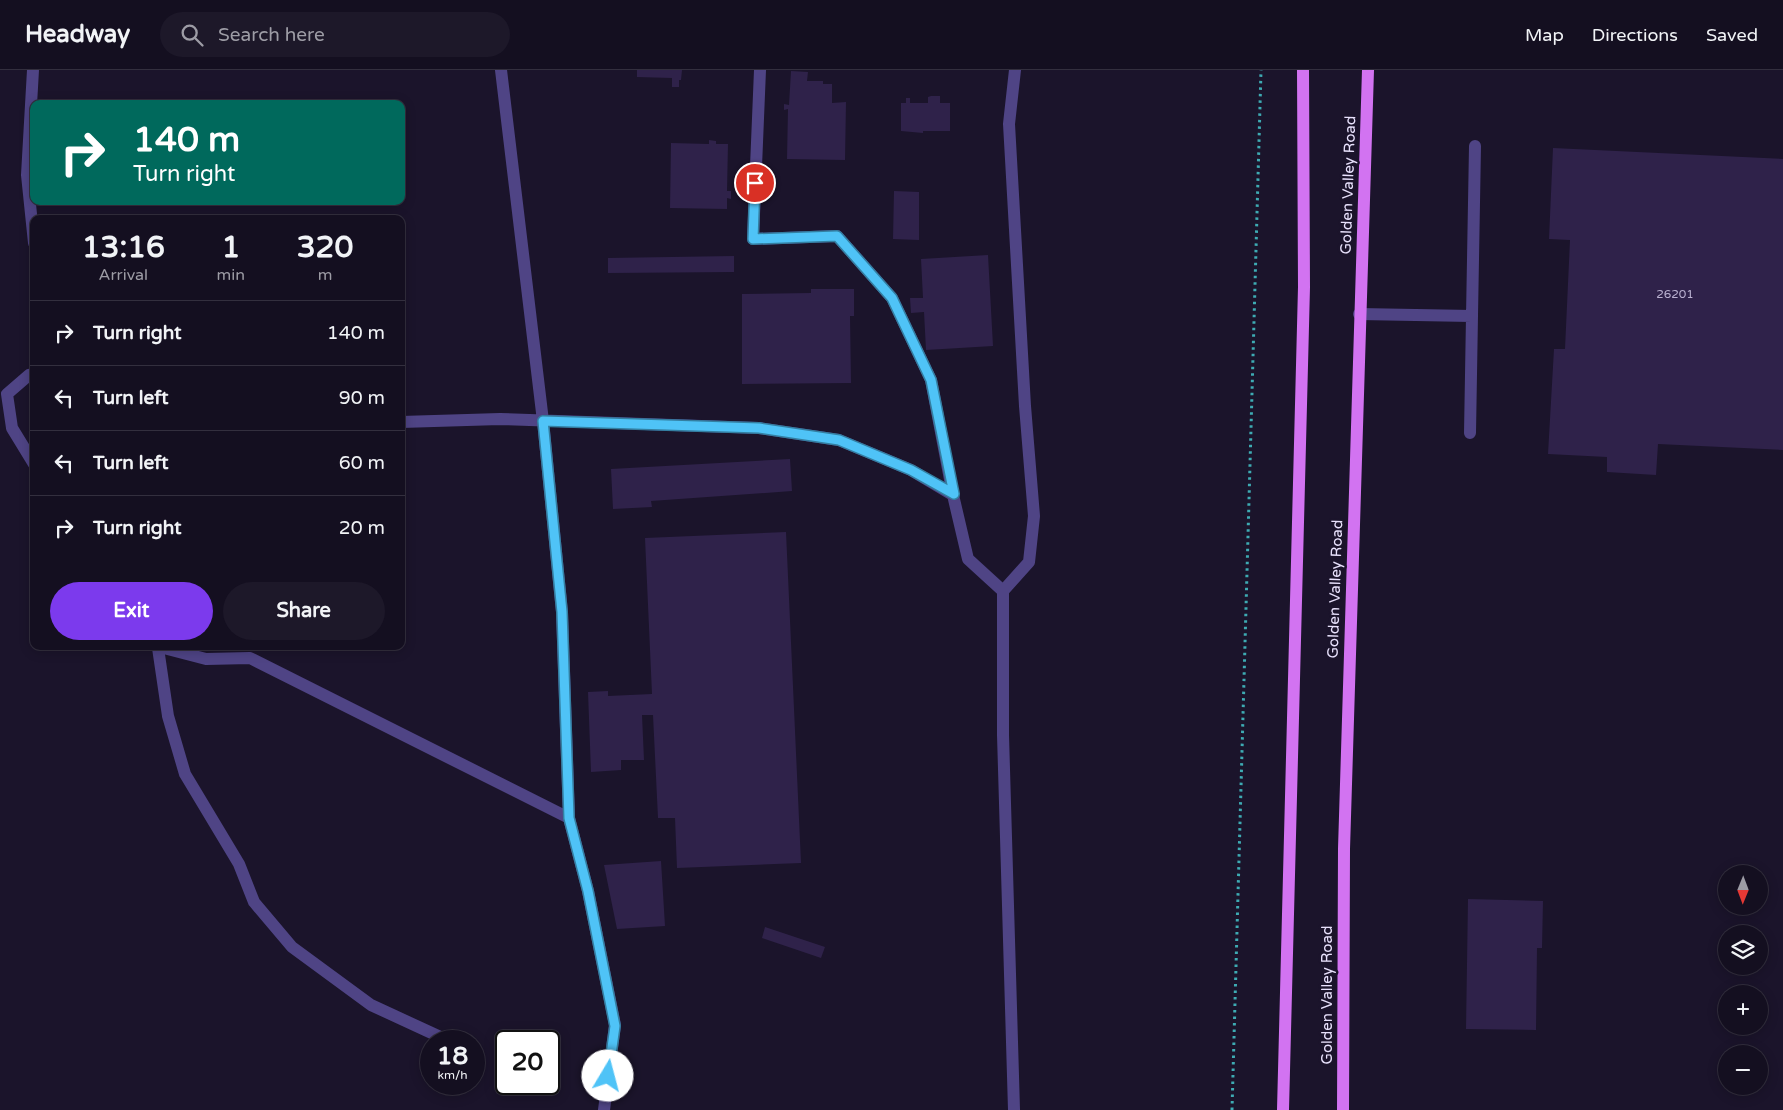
<!DOCTYPE html>
<meta charset="utf-8">
<style>
:root{--surface:#140f20;--page:#1d1829;--text:#f1f3f6;--muted:#9d9ca5;--line:#332f3e;--accent:#7c3aed}
body{margin:0;font-family:"Varela Round",sans-serif;background:var(--page);color:var(--text);height:100vh;display:flex;flex-direction:column;font-size:19px;white-space:nowrap}
*{box-sizing:border-box;margin:0}
p{font-size:16px;color:var(--muted)}
.icon{flex:none;width:28px;height:28px;fill:none;stroke:currentColor;stroke-width:2;stroke-linecap:round;stroke-linejoin:round}
.map{position:relative;flex:1;overflow:hidden}
.details{position:absolute;left:30px;top:145px;width:375px;height:435px;display:flex;flex-direction:column;background:var(--surface);border-radius:10px;box-shadow:0 2px 12px #0003,0 0 0 1px var(--line)}
.details>*{flex:none}
.top-card{position:absolute;left:30px;top:30px;width:375px;height:105px;border-radius:10px;box-shadow:0 2px 12px #0003,0 0 0 1px var(--line);background:#00695c;color:#fff;overflow:hidden}
.needle{width:32px;rotate:181deg}
.controls{position:absolute;left:1718px;top:795px;display:grid;gap:10px}
.controls a{display:grid;place-items:center;width:50px;height:50px;border-radius:50%;background:var(--surface);box-shadow:0 2px 12px #0003,0 0 0 1px var(--line);font-size:25px}
.speed{position:absolute;left:420px;top:960px;display:flex;gap:10px;font-size:25px;font-weight:700;text-align:center}
.speed>*{display:grid;place-content:center;width:65px;height:65px;border-radius:50%;background:var(--surface);box-shadow:0 2px 12px #0003,0 0 0 1px var(--line);line-height:1}
.speed small{font-size:12px;font-weight:400}
.speed .limit{border:2px solid #111;border-radius:8px;background:#fff;color:#111}
.pin{position:absolute;display:grid;place-items:center;width:42px;height:42px;color:#fff;margin:-21px;border:2px solid #fff;border-radius:50%;box-shadow:0 1px 5px #0007}
.me{position:absolute;width:55px;margin:-28px;rotate:8deg;stroke-linejoin:round;filter:drop-shadow(0 0 4px #0008)}
.turn{display:flex;align-items:center;gap:18px;height:105px;padding:0 20px;font-size:22px}
.turn .icon{width:65px;height:65px;stroke-width:2.5}
.turn b{display:block;font-size:35px;line-height:42px}
.eta{display:flex;justify-content:space-evenly;align-items:center;height:85px;text-align:center}
.eta b{font-size:30px;font-weight:700;line-height:35px}
.cta{display:flex;gap:10px;margin-top:auto;padding:10px 20px}
.cta a{flex:1;height:58px;border-radius:30px;background:var(--accent);color:#fff;font-size:20px;font-weight:700;line-height:58px;text-align:center}
.cta a+a{background:var(--page);color:var(--text)}
ul{padding:0;list-style:none}
li{display:flex;align-items:center;gap:15px;height:65px;padding:0 20px;border-top:1px solid var(--line)}
li div{flex:1}
li b{display:block;font-size:19px}
li em{font-style:normal}
header{display:flex;align-items:center;gap:30px;box-sizing:border-box;height:70px;padding:0 25px;background:var(--surface);border-bottom:1px solid var(--line)}
header strong{font-size:24px}
nav{display:flex;gap:28px;margin-inline-start:auto;font-size:18px}
.search{width:350px;height:45px;background:var(--page);display:flex;align-items:center;gap:12px;box-sizing:border-box;padding:0 18px;border-radius:28px;color:var(--muted);font-size:19px}
.map>svg:first-child{display:block}
.building{fill:#2f224a}
.lines{fill:none;stroke-linecap:round;stroke-linejoin:round}
.path{stroke:#3eabb3;stroke-width:3;stroke-dasharray:2.5 4;stroke-linecap:butt}
.minor{stroke:#4f4485;stroke-width:12}
.major{stroke:#d273f1;stroke-width:12}
.route-casing{stroke:#337fa1;stroke-width:12}
.route{stroke:#4fc3f7;stroke-width:9}
.labels{text-anchor:middle;stroke-width:5;stroke-linejoin:round;paint-order:stroke}
.number-label{font-size:12px;fill:#bab1d0}
.street-label{font-size:15px;fill:#e8e1fc;stroke:#1b142b}
</style>
<header>
<strong>Headway</strong>
<div class="search"><svg class="icon" aria-label="search" viewBox="0 0 24 24"><circle cx="10" cy="10" r="6"/><path d="M15 15l6 6"/></svg>Search here</div>
<nav><a>Map</a><a>Directions</a><a>Saved</a></nav>
</header>
<div class="map">
<svg width="1783" height="1040" viewBox="0 0 1783 1040">
<rect width="100%" height="100%" fill="#1b142b"/>
<path class="building" d="M637 0H682L681 10H679V17H672V8L637 7Z
M791 1 808 2 807 11H823V14H832V33L846 32 845 90 787 89 788 39 784 40V34L789 35Z
M931 26H940V33H950V61H923V63L901 61V33H906V28H910V33H928V27Z
M709 70 716 71V74H728L727 121H731V129L727 128V139L670 138 671 73 709 74Z
M1553 78 1783 89V380L1658 374 1656 405 1607 402V387L1548 384 1554 279H1565L1570 170 1549 169Z
M894 121 919 122V170L893 169Z
M988 185 993 276 926 280 924 242 911 243 910 228H923L921 189Z
M734 186V202L608 203V188Z
M811 219H854V246H850L851 313 742 314V224L811 223Z
M790 389 792 421 651 431 652 437 613 439 611 399Z
M786 462 801 793 677 798 675 748H658L653 645H642L644 690H621V700L591 702 588 622 608 621V626L652 624 645 468Z
M661 791 665 856 617 859 604 795Z
M1468 829 1543 831 1542 878H1537L1536 960 1466 959Z
M765 857 825 877 821 888 762 868Z"/>
<g class="lines">
<path class="path" d="M1232 1040 1261 0"/>
<path class="minor" d="M33 0 27 105 34 173
M501 0 543 351 562 542 569 748 588 821 615 955 604 1040
M760 0 753 169 837 166 892 228 931 310 953 425
M1359 244 1472 246 1470 363
M1472 246 1475 76
M34 304 29 305 7 324 12 358 34 394
M401 352 500 349 759 358 839 370 911 400 953 425 968 489 1003 521
M156 576 206 589 250 588 569 748
M158 578 168 646 185 704 239 794 254 832 292 877 371 935 449 971
M1014 1040 1003 665V521L1029 492 1034 446 1025 336 1009 54 1015 0"/>
<path class="major" d="M1283 1040 1304 217 1303 0
M1343 1040 1344 779 1368 0"/>
</g>
<g class="lines">
<defs>
<path id="route" d="M608 1006 615 956 588 821 569 748 562 542 543 351 759 358 839 370 911 400 954 424 931 310 892 228 837 166 753 169 755 113"/>
</defs>
<use href="#route" class="route-casing"/>
<use href="#route" class="route"/>
</g>
<g class="labels">
<g class="number-label">
<text x="1675" y="228">26201</text>
</g>
<g class="street-label">
<text transform="translate(1348 115) rotate(-88)" y="5">Golden Valley Road</text>
<text transform="translate(1335 519) rotate(-88)" y="5">Golden Valley Road</text>
<text transform="translate(1327 925) rotate(-90)" y="5">Golden Valley Road</text>
</g>
</g>
</svg>
<div class="controls">
<a><svg class="needle" viewBox="-14 -14 28 28"><path d="M0-13l5 13h-10z" fill="#e53935"/><path d="M0 13l5-13h-10z" fill="#9d9ca5"/></svg></a>
<a><svg class="icon" aria-label="layers" viewBox="0 0 24 24"><path d="M12 4l9 5-9 5-9-5zM3 14l9 5 9-5"/></svg></a>
<a>+</a>
<a>−</a>
</div>
<div class="speed"><div>18<small>km/h</small></div><div class="limit">20</div></div>
<div class="pin" style="left:755px;top:113px;background:#d93025"><svg class="icon" aria-label="arrive" viewBox="0 0 24 24"><path d="M6 21V4h12l-3 4 3 4H6"/></svg></div>
<svg class="me" style="left:608px;top:1006px" viewBox="-20 -20 40 40"><circle r="19" fill="#fff"/><path d="M0-13L10 11 0 6-10 11z" fill="#4fc3f7"/></svg>
<div class="top-card">
<div class="turn"><svg class="icon" aria-label="right" viewBox="0 0 24 24"><path d="M7 20v-9h11M14 6l5 5-5 5"/></svg><div><b>140 m</b>Turn right</div></div>
</div>
<section class="details">
<div class="eta">
<div><b>13:16</b><p>Arrival</p></div>
<div><b>1</b><p>min</p></div>
<div><b>320</b><p>m</p></div>
</div>
<ul>
<li><svg class="icon" aria-label="right" viewBox="0 0 24 24"><path d="M7 20v-9h11M14 6l5 5-5 5"/></svg><div><b>Turn right</b></div><em>140 m</em></li>
<li><svg class="icon" aria-label="left" viewBox="0 0 24 24"><path d="M17 20v-9H6M10 6l-5 5 5 5"/></svg><div><b>Turn left</b></div><em>90 m</em></li>
<li><svg class="icon" aria-label="left" viewBox="0 0 24 24"><path d="M17 20v-9H6M10 6l-5 5 5 5"/></svg><div><b>Turn left</b></div><em>60 m</em></li>
<li><svg class="icon" aria-label="right" viewBox="0 0 24 24"><path d="M7 20v-9h11M14 6l5 5-5 5"/></svg><div><b>Turn right</b></div><em>20 m</em></li>
</ul>
<div class="cta"><a>Exit</a><a>Share</a></div>
</section>
</div>
